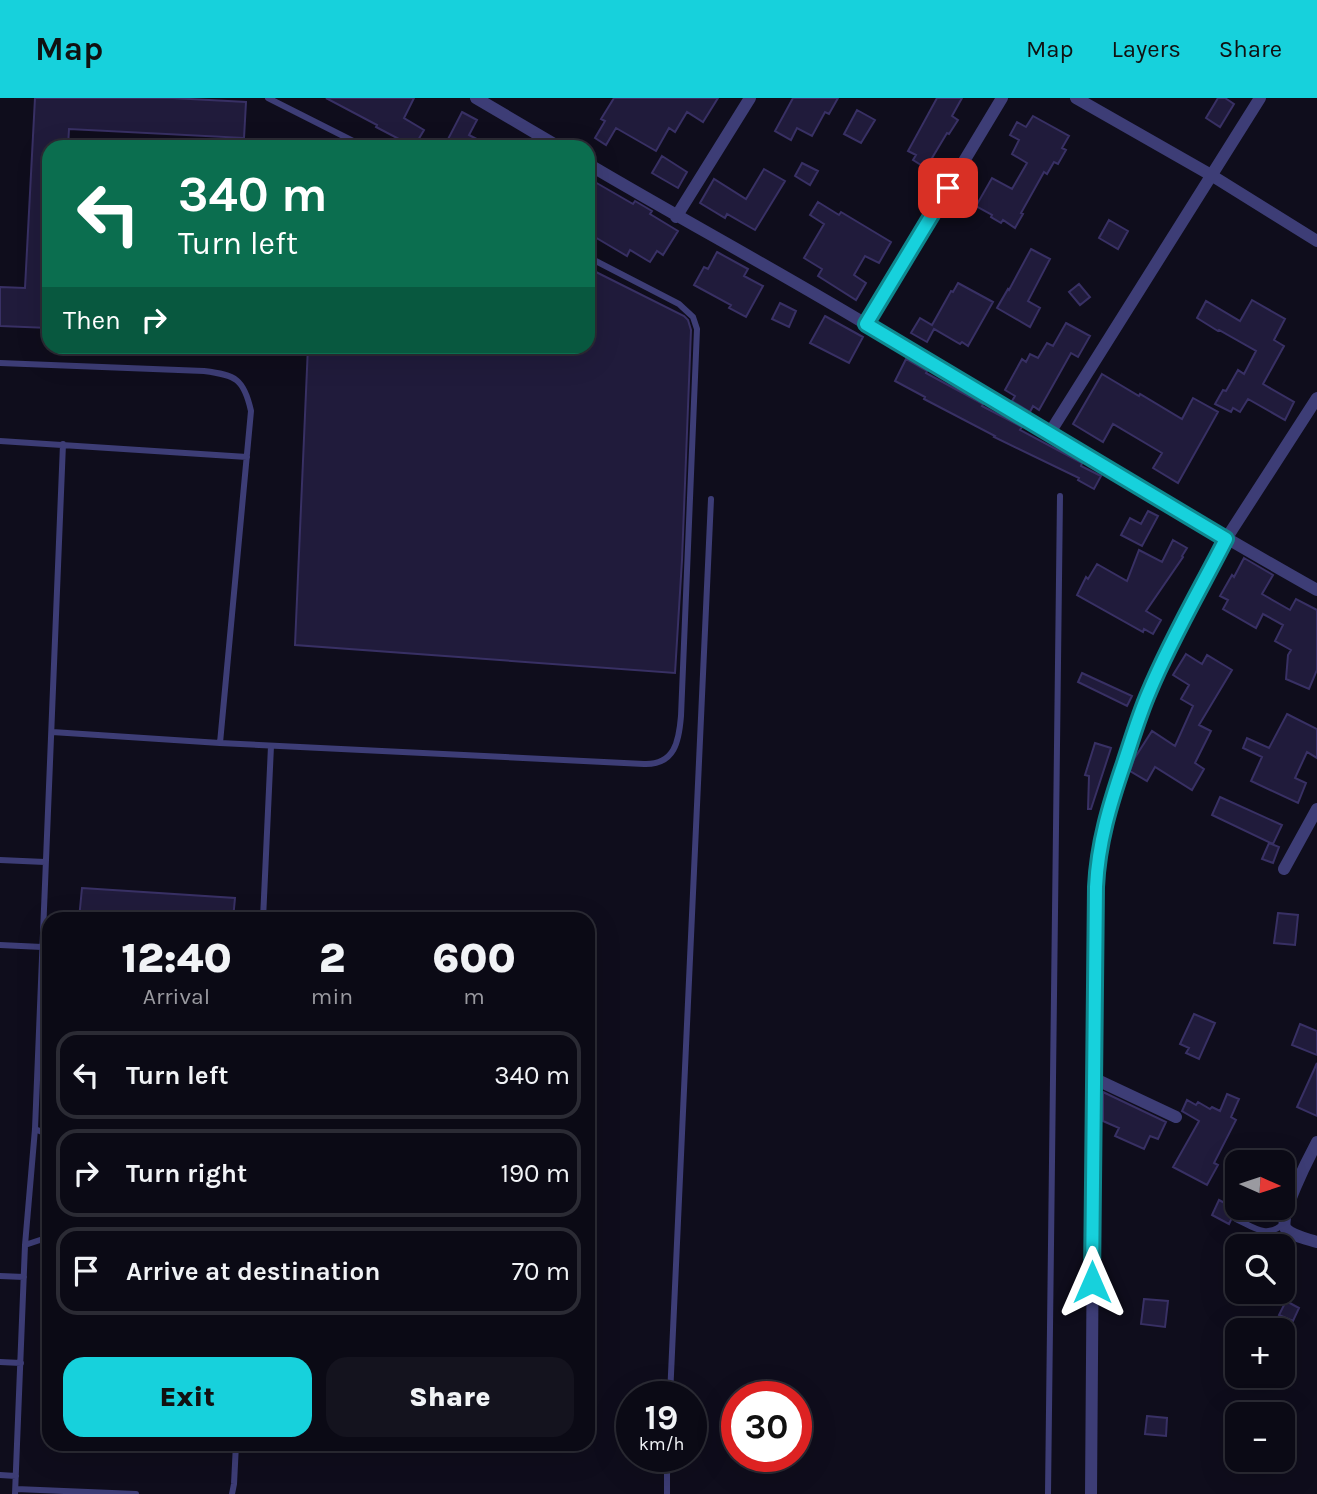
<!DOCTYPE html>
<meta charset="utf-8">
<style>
:root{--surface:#0b0a15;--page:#14131e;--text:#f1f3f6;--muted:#9a9aa0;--line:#2b2b34;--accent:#17d1dc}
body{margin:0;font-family:Karla,sans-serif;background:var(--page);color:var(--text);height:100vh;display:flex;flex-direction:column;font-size:26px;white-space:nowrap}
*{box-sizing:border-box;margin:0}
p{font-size:23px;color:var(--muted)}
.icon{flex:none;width:38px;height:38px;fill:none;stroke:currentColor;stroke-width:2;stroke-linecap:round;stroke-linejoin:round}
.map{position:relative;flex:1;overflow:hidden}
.details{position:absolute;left:42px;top:814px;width:553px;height:539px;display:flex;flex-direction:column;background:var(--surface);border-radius:21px;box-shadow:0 7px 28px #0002,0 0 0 2px var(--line)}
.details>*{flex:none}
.guide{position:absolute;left:42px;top:42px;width:553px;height:214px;border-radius:21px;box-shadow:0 7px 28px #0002,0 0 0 2px var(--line);background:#0b6e4f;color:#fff;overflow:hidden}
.needle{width:46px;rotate:93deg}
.tools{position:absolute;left:1225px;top:1052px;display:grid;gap:14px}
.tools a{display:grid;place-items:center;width:70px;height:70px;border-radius:14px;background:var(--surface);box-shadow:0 7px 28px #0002,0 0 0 2px var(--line);font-size:35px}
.speed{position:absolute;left:616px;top:1283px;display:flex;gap:14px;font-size:35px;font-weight:700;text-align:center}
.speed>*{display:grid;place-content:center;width:91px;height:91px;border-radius:50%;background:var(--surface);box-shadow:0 7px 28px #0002,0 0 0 2px var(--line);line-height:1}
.speed small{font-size:18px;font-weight:400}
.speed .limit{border:10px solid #d22;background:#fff;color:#111}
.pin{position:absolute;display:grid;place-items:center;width:60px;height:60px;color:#fff;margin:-30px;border-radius:14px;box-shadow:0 4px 10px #0006}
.me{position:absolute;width:77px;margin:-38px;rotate:0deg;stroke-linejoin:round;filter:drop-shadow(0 0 5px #0008)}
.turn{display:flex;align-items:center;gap:24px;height:147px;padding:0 21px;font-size:32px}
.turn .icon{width:91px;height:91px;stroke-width:2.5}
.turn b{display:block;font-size:49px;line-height:60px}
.then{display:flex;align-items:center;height:66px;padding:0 21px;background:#0003;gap:14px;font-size:26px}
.eta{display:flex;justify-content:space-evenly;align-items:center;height:119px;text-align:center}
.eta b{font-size:42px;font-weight:800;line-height:49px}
.primary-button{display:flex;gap:14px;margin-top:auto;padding:14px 21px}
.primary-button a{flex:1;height:80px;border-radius:21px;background:var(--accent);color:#111;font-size:28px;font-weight:800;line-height:80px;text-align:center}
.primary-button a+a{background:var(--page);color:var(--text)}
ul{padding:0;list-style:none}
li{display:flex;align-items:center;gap:21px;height:88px;margin:0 14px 10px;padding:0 7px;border:4px solid var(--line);border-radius:21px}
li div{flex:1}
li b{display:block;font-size:26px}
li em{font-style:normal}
header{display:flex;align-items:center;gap:42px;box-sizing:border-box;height:98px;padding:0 35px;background:var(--accent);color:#111}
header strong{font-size:33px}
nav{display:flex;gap:38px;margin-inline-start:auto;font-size:24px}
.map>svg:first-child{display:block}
.building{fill:#201b3b;stroke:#383064;stroke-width:2}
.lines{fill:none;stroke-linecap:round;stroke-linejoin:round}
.lane{stroke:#3d3d76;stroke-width:6}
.street{stroke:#3d3d76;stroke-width:12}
.route-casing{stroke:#0f888f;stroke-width:18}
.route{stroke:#17d1dc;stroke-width:12}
</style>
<header>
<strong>Map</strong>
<nav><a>Map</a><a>Layers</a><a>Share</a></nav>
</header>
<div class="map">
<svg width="1317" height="1396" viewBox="0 0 1317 1396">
<rect width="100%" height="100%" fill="#0f0d1c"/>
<path class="building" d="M35 0H172L246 4 244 40 69 31 68 49H49V230L0 228V189L25 190Z
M326 0H414L404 20 424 32 414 49 376 29 377 27Z
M614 0H718L703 24 687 14 675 34 669 30 656 53 616 30 606 47 595 40 605 23 601 21Z
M793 0H838L829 16 825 14 812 38 797 30 791 42 775 33Z
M937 0H962L952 18 958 22 949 36 947 35 926 70 913 62 916 57 908 53Z
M1218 0H1225L1234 6 1220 29 1206 20Z
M857 12 875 22 861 45 844 36Z
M462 14 477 22 469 37 492 49H444Z
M1033 18 1069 38 1062 50 1066 52 1058 66 1054 64 1047 76 1044 74 1021 115 1023 116 1015 130 1003 122 1001 125 991 119 992 117 976 108 992 80 1012 91 1027 65 1012 56 1019 42 1010 37 1017 24 1026 29Z
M662 58 687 74 678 90 652 75Z
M802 65 818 73 810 87 795 78Z
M764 71 785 83 755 132 727 116 725 120 700 105 714 81 746 101Z
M588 80 633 106 635 103 652 113 650 116 678 133 663 157 657 153 650 164 630 152 627 158 588 135Z
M963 94 974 99 967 112 957 107Z
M818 104 839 117 841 114 891 144 879 165 865 158 854 177 866 185 856 202 818 178 822 171 804 160 824 126 810 117Z
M1109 122 1128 133 1118 151 1099 140Z
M1031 151 1050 161 1028 203 1040 210 1030 229 997 210 1008 191 1009 192Z
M717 154 748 171 744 178 763 188 746 219 729 210 731 207 694 187 704 169 708 171Z
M588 170 684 218 688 222 691 232 682 462 675 575 295 547 308 248H588Z
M958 185 993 204 968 248 962 244 960 246 934 231 927 244 911 235 920 220 932 227 951 193 953 194Z
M1079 186 1090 199 1080 207 1069 194Z
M1252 202 1285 221 1274 242 1284 248 1263 286 1294 304 1285 322 1248 301 1240 314 1233 310 1231 314 1215 306 1223 292 1226 293 1238 272 1244 276 1256 253 1219 232 1218 233 1197 220 1206 203 1240 223Z
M780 205 796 213 789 229 772 221Z
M825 218 863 239 849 265 810 245Z
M1066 225 1090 238 1078 259 1071 255 1039 312 1033 308 1030 314 1012 303 1015 298 1005 292 1022 261 1026 264 1030 256 1038 260 1047 245 1053 248Z
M906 261 927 273 926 275 972 300 983 306 982 308 1022 329 1020 332 1082 365 1081 368 1101 378 1094 391 1078 382 1079 380 994 339 995 338 924 301 925 299 895 283Z
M1102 276 1139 298 1140 296 1182 321 1193 300 1218 314 1178 385 1153 370 1162 355 1113 326 1103 344 1073 326Z
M1148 413 1158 418 1142 448 1121 437 1130 420 1141 426Z
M1173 442 1187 450 1182 458 1183 459 1146 513 1161 522 1153 536 1144 531 1143 534 1077 497 1086 479 1088 481 1097 466 1127 483 1139 452 1162 464Z
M1244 460 1273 477 1262 496 1290 512 1296 501 1317 512V572L1309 591 1286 581 1288 557 1291 552 1275 543 1283 527 1263 516 1256 530 1223 511 1228 502 1220 498 1232 477 1234 479Z
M1186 556 1202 566 1207 557 1232 572 1199 627 1211 633 1195 665 1204 671 1192 692 1155 669 1147 683 1130 673 1134 661 1152 633 1175 648 1193 608 1181 601 1189 587 1173 577Z
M1082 575 1132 598 1127 608 1078 584Z
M1287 616 1317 631V660L1307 654 1295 680 1306 685 1298 705 1251 683 1262 659 1243 650 1247 640 1269 650Z
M1095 645 1111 650 1091 711H1088L1089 678 1085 677Z
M1220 699 1282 727 1273 746 1212 717Z
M1269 745 1279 749 1273 765 1262 761Z
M82 790 235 800 233 821H79Z
M1278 815 1298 817 1295 847 1274 845Z
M1194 916 1215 925 1199 961 1186 955 1189 950 1180 946Z
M1300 926 1317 933V957L1292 947Z
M1317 965V1018L1297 1009Z
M1103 994 1166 1024 1158 1041 1150 1038 1144 1051 1115 1038 1119 1030 1103 1023Z
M1227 996 1239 1001 1231 1019 1236 1022 1214 1065 1218 1067 1207 1087 1173 1069 1199 1023 1182 1013 1187 1002 1196 1007 1198 1004 1210 1011 1212 1009 1220 1013Z
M1219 1102 1236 1111 1229 1126 1212 1117Z
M1144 1201 1168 1203 1165 1229 1141 1226Z
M1286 1203 1299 1210 1293 1223 1279 1217Z
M1147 1318 1167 1320 1166 1338 1145 1336Z"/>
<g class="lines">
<path class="lane" d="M268 0 365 49
M0 265 204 273C236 277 244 281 251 313L220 645
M0 343 247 359
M52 634 220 645 644 666C675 667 679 643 681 618L697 231 693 219 679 206 588 159
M0 762 45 764
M263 821 271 648
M0 847 42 849
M35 1031 49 1037
M1236 1121C1253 1129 1267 1141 1283 1126
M25 1147 49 1139
M0 1178 24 1179
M0 1264 21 1265
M670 1298 711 401
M0 1377 16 1378
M16 1391 136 1396
M15 1396 25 1147 35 1031 63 346
M232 1396 234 1386 236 1346
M667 1396V1358
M1048 1396 1060 398"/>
<path class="street" d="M476 0 559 49
M1076 0 1211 77 1317 143
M588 66C681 121 776 172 869 228 1018 316 1166 407 1317 492
M676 119 750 0
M866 226 1002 0
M1049 336 1260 0
M1284 771 1317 711
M1093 980 1176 1019
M1317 1044C1310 1057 1277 1121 1286 1131 1292 1138 1308 1141 1317 1144
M1091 1396 1095 855 1097 763 1103 732 1114 693 1148 595 1168 552 1226 441 1317 300"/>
</g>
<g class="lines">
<defs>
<path id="route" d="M948 90 866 226 1226 441C1200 492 1171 541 1149 594 1139 617 1132 641 1124 665 1110 706 1098 745 1096 789L1092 1184"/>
</defs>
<use href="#route" class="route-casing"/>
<use href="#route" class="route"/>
</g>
</svg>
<div class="tools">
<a><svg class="needle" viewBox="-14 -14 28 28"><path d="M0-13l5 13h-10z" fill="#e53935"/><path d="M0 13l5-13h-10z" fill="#9a9aa0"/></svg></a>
<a><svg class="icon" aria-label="search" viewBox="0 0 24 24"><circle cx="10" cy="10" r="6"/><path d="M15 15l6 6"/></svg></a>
<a>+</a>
<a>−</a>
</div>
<div class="speed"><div>19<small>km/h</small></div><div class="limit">30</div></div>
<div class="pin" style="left:948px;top:90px;background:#d93025"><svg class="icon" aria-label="arrive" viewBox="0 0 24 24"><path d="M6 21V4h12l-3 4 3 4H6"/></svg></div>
<svg class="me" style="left:1092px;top:1184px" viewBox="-20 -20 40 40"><path d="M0-17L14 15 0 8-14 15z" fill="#17d1dc" stroke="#fff" stroke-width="4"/></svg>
<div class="guide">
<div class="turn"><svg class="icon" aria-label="left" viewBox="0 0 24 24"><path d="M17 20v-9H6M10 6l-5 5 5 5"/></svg><div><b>340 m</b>Turn left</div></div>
<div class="then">Then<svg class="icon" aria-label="right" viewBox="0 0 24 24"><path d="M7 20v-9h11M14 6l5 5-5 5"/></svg></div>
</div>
<section class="details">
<div class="eta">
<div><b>12:40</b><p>Arrival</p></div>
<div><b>2</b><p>min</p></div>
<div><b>600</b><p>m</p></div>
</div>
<ul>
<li><svg class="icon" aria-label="left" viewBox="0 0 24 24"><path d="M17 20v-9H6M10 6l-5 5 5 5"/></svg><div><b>Turn left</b></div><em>340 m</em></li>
<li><svg class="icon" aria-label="right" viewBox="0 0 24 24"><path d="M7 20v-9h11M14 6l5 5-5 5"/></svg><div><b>Turn right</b></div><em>190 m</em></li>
<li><svg class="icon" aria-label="arrive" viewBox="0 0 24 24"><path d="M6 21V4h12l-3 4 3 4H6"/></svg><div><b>Arrive at destination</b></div><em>70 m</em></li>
</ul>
<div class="primary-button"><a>Exit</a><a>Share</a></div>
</section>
</div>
